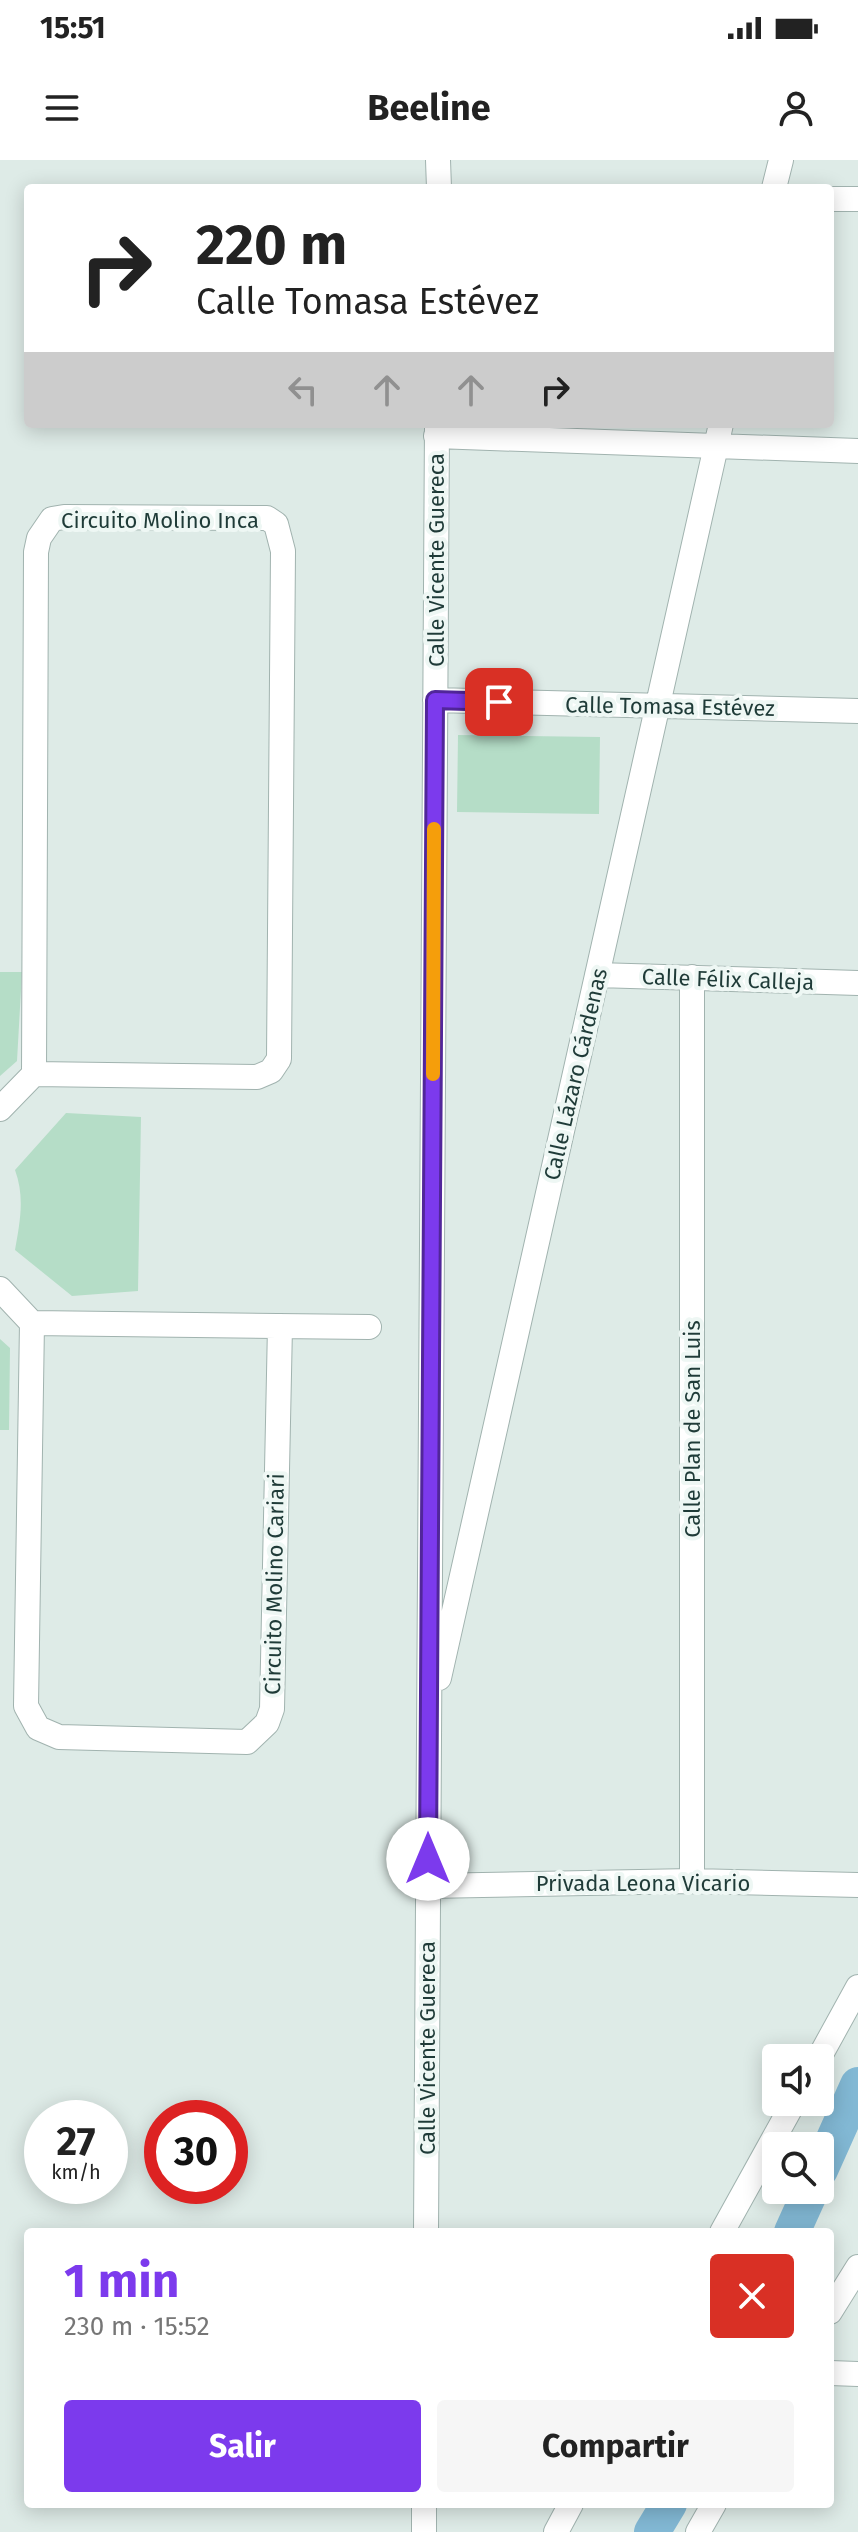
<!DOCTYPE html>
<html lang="es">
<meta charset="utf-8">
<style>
:root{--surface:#fff;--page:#f6f6f6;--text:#222;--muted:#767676;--accent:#7c3aed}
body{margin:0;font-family:"Fira Sans",sans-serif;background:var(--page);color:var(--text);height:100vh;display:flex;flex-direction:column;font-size:30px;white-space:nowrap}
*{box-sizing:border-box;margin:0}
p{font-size:26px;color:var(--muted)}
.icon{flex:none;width:44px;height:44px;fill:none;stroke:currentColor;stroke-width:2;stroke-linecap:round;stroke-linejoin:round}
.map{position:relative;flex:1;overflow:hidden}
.sheet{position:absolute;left:24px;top:2068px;width:810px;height:280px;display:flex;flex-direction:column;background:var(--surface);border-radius:8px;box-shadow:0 4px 20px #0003}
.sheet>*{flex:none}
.top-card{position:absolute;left:24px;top:24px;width:810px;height:244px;border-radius:8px;box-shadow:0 4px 20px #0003;background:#fff;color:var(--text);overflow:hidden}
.controls{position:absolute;left:762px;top:1884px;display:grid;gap:16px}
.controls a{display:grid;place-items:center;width:72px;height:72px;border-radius:8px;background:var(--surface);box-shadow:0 4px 20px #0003;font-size:40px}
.speed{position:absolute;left:24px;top:1940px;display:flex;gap:16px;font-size:40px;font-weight:700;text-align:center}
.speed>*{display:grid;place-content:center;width:104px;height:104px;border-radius:50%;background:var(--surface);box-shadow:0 4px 20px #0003;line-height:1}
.speed small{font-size:20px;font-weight:400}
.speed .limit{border:12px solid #d22;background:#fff;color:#111}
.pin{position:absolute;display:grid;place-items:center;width:68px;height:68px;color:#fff;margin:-34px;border-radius:16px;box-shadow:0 4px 12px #0006}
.me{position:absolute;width:88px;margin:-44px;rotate:0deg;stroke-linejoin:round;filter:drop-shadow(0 0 6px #0008)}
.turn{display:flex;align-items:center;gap:28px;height:168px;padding:0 40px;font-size:36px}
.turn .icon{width:104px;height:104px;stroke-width:2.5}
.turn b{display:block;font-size:56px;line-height:68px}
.lanes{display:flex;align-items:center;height:76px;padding:0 40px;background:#0003;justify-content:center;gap:40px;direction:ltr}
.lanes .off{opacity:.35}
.round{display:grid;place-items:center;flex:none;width:84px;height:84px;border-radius:8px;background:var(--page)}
.headline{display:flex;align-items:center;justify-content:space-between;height:136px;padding:0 40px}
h1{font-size:48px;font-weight:700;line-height:60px;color:var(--accent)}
.button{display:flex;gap:16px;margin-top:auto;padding:16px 40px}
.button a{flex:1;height:92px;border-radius:8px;background:var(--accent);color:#fff;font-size:32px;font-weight:700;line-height:92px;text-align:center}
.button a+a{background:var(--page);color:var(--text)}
.status{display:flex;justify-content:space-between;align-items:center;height:56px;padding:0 40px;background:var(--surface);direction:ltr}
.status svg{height:22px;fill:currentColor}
header{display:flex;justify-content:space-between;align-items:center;height:104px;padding:0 40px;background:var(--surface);font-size:36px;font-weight:700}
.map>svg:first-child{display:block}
.green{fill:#b5ddc7}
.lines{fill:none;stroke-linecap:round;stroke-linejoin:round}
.canal{stroke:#82b8d4;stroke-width:36}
.minor-casing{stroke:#a1b3af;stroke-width:26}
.minor{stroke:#fff;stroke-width:24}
.route-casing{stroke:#51269a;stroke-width:20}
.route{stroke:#7c3aed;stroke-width:14}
.slow{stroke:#f59e0b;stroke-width:14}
.labels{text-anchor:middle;stroke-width:8;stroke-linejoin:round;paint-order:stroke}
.street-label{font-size:22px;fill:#1f3b38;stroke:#eef7f4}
</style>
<div class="status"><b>15:51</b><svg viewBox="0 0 49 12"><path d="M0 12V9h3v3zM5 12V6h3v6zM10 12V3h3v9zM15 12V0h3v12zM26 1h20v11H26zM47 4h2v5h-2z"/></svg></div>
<header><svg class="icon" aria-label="menu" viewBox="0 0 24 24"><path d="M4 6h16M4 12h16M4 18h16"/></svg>Beeline<svg class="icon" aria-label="person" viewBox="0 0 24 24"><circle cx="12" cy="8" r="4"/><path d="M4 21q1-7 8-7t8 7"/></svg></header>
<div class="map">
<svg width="858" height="2372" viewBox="0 0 858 2372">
<rect width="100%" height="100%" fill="#deebe7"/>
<path class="green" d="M458 575 600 577 599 654 457 652Z
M0 812H22L17 901 0 916Z
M66 953 141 957 138 1131 72 1136 15 1090C20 1062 25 1037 15 1010Z
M0 1179 10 1188 9 1270H0Z"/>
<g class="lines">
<path class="canal" d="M820 2010 858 1925
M792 2072 811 2030
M652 2372 669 2344"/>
<defs>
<path id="minor" d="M438 0 439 28
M774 28 781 0
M830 39H858
M436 276 858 291
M435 540 858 551
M597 815 858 823
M0 949 34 914 36 392 39 378 52 359 64 357 267 358 276 364 283 391 279 899 271 911 257 917 34 914
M0 1129 32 1163 26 1546 38 1568 59 1577 247 1582 267 1563 272 1549 280 1166
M32 1163 369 1167
M439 1518 721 264
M692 1721V817
M428 1726 692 1721 858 1725
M819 1898 858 1827
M426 2072 437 264
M722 2072 794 1942
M830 2152 858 2107
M830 2213 858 2214
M424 2372V2344
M556 2372 571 2344
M698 2372 714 2344"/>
</defs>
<use href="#minor" class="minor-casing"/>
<use href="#minor" class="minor"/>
</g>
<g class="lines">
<defs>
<path id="route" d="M428 1699 435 540 499 542"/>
</defs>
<use href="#route" class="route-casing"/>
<use href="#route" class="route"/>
<path class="slow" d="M433 914 434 669"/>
</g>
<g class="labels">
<g class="street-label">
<text x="160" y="368">Circuito Molino Inca</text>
<text transform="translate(436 400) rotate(-90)" y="8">Calle Vicente Guereca</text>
<text transform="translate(670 546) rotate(1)" y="8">Calle Tomasa Estévez</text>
<text transform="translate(728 819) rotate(2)" y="8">Calle Félix Calleja</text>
<text transform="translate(575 914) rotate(-77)" y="8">Calle Lázaro Cárdenas</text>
<text transform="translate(692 1269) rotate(-90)" y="8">Calle Plan de San Luis</text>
<text transform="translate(274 1424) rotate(-89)" y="8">Circuito Molino Cariari</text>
<text x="643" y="1731">Privada Leona Vicario</text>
<text transform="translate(427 1888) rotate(-90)" y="8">Calle Vicente Guereca</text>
</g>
</g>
</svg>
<div class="controls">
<a><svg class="icon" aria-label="sound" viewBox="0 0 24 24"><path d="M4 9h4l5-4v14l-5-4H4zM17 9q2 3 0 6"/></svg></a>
<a><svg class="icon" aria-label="search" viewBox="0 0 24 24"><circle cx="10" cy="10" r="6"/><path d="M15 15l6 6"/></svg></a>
</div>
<div class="speed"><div>27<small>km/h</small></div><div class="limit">30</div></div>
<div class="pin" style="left:499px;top:542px;background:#d93025"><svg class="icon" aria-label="arrive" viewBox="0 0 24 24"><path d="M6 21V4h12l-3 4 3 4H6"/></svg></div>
<svg class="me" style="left:428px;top:1699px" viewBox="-20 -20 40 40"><circle r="19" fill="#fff"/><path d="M0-13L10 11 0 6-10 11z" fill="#7c3aed"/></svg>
<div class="top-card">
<div class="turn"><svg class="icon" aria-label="right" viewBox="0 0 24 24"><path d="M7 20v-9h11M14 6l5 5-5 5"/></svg><div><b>220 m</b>Calle Tomasa Estévez</div></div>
<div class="lanes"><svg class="icon off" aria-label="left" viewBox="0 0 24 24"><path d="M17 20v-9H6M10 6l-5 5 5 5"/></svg><svg class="icon off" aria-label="ahead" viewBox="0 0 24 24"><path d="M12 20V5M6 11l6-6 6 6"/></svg><svg class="icon off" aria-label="ahead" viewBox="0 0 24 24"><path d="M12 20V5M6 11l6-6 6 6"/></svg><svg class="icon" aria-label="right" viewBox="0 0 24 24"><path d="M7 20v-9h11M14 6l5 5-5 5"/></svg></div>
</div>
<section class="sheet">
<div class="headline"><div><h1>1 min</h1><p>230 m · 15:52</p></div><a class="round" style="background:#d93025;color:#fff"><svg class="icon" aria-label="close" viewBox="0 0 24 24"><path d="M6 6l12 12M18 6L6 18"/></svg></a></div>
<div class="button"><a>Salir</a><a>Compartir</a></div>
</section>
</div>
